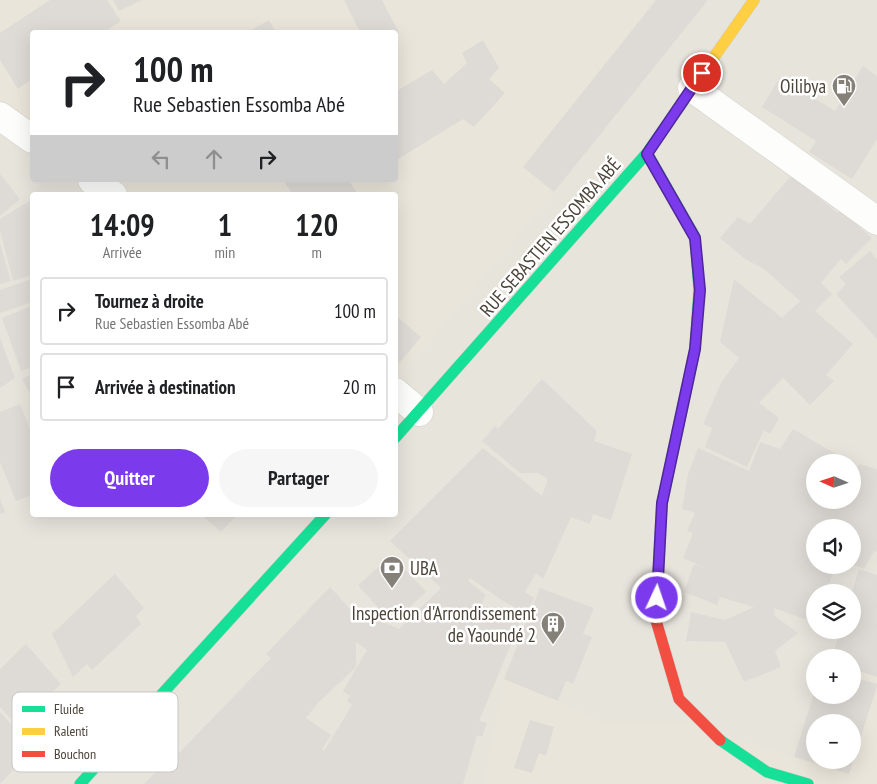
<!DOCTYPE html>
<html lang="fr">
<meta charset="utf-8">
<style>
:root{--surface:#fff;--page:#f6f6f6;--text:#202124;--muted:#757577;--line:#e0e0e0;--accent:#7c3aed}
body{margin:0;font-family:"PT Sans Narrow",sans-serif;background:var(--page);color:var(--text);height:100vh;display:flex;flex-direction:column;font-size:19px;white-space:nowrap}
*{box-sizing:border-box;margin:0}
p{font-size:16px;color:var(--muted)}
.icon{flex:none;width:28px;height:28px;fill:none;stroke:currentColor;stroke-width:2;stroke-linecap:round;stroke-linejoin:round}
.map{position:relative;flex:1;overflow:hidden}
.sheet{position:absolute;left:30px;top:192px;width:368px;height:325px;display:flex;flex-direction:column;background:var(--surface);border-radius:5px;box-shadow:0 5px 20px #0002}
.sheet>*{flex:none}
.hud{position:absolute;left:30px;top:30px;width:368px;height:152px;border-radius:5px;box-shadow:0 5px 20px #0002;background:#fff;color:var(--text);overflow:hidden}
.needle{width:32px;rotate:273deg}
.tools{position:absolute;left:806px;top:454px;display:grid;gap:10px}
.tools a{display:grid;place-items:center;width:55px;height:55px;border-radius:50%;background:var(--surface);box-shadow:0 5px 20px #0002;font-size:25px}
.pin{position:absolute;display:grid;place-items:center;width:42px;height:42px;color:#fff;margin:-21px;border:2px solid #fff;border-radius:50%;box-shadow:0 1px 5px #0007}
.me{position:absolute;width:55px;margin:-28px;rotate:3deg;stroke-linejoin:round;filter:drop-shadow(0 0 4px #0008)}
.turn{display:flex;align-items:center;gap:18px;height:105px;padding:0 20px;font-size:22px}
.turn .icon{width:65px;height:65px;stroke-width:2.5}
.turn b{display:block;font-size:35px;line-height:42px}
.lanes{display:flex;align-items:center;height:48px;padding:0 20px;background:#0003;justify-content:center;gap:25px;direction:ltr}
.lanes .off{opacity:.35}
.eta{display:flex;justify-content:space-evenly;align-items:center;height:85px;text-align:center}
.eta b{font-size:30px;font-weight:800;line-height:35px}
.button{display:flex;gap:10px;margin-top:auto;padding:10px 20px}
.button a{flex:1;height:58px;border-radius:30px;background:var(--accent);color:#fff;font-size:20px;font-weight:800;line-height:58px;text-align:center}
.button a+a{background:var(--page);color:var(--text)}
ul{padding:0;list-style:none}
li{display:flex;align-items:center;gap:15px;height:68px;margin:0 10px 8px;padding:0 10px;border:2px solid var(--line);border-radius:5px}
li div{flex:1}
li b{display:block;font-size:19px}
li em{font-style:normal}
.map>svg:first-child{display:block}
.residential{fill:#e7e4dc;fill-rule:evenodd}
.education{fill:#eae5da;fill-rule:evenodd}
.building{fill:#dedbd6;fill-rule:evenodd}
.lines{fill:none;stroke-linecap:round;stroke-linejoin:round}
.street-casing{stroke:#d2d0cb;stroke-width:29}
.fast-casing{stroke:#d3cfc5;stroke-width:12}
.slow-casing{stroke:#d3cfc5;stroke-width:12}
.jam-casing{stroke:#d3cfc5;stroke-width:12}
.street{stroke:#fdfdfc;stroke-width:28}
.fast{stroke:#16e098;stroke-width:11}
.slow{stroke:#ffcf43;stroke-width:11}
.jam{stroke:#f24e42;stroke-width:11}
.route-casing{stroke:#51269a;stroke-width:12}
.route{stroke:#7c3aed;stroke-width:9}
.labels{text-anchor:middle;stroke-width:5;stroke-linejoin:round;paint-order:stroke}
.poi-label{font-size:19px;fill:#4b4439;stroke:#fff;text-anchor:end}
.street-label{font-size:19px;fill:#4b4439;stroke:#fff}
.key{fill:#fff;stroke:#c9c7c4;stroke-width:1}
.key-label{font-size:14px;fill:#4b4439}
</style>
<div class="map">
<svg width="877" height="784" viewBox="0 0 877 784">
<rect width="100%" height="100%" fill="#f4f2ee"/>
<path class="residential" d="M0 0H877V784H0ZM32 32H395V180H32ZM32 195H395V515H32ZM815 462H852V500H815ZM815 528H852V565H815ZM815 592H852V630H815ZM815 658H852V695H815ZM815 722H852V760H815Z"/>
<path class="education" d="M0 0H708L554 192 395 384V195H87L68 180H395V32H32V152L0 127Z
M859 569 877 575V784H484L504 679 558 701 605 723 685 722 793 757 815 689V695H852V658L832 657 840 630H852V592ZM815 722H852V760H815Z"/>
<path class="building" d="M50 0H107L121 21 104 32H32V79L18 89 0 60V33Z
M113 0H142L119 11Z
M344 0H382L399 33 395 35V32H360Z
M656 0H708L554 192 523 167Z
M269 20 276 32H248Z
M483 40 499 68 489 79 505 93 474 127 463 119 395 161V92L432 70 444 84 467 63 462 53Z
M863 66 877 76V139L852 179 809 152 816 141 762 107 780 77 835 111Z
M0 174 20 199 0 216Z
M791 176 838 213 840 210 872 238 846 264 841 259 821 283 832 294 815 311 853 344 826 375 834 381 810 405 783 378 759 403 779 418 770 434 764 430 747 467 705 447 712 428 703 424 721 383 739 358 720 342 734 279 782 318 800 301 764 269 745 259 720 238 738 217 750 224Z
M283 180H349L357 193 354 195H293Z
M31 200 32 202V250L29 252 32 260V275L13 281 0 230V219Z
M0 244 11 281 0 284Z
M870 251 877 260V339L836 294 846 284 839 277Z
M32 279V302L0 313V290Z
M32 306V367L21 371 2 318Z
M395 315 421 337 395 368Z
M0 338 15 378 0 388Z
M32 374V397L22 379Z
M542 379 597 431 594 441 632 454 611 520 593 514 590 524 571 517 543 579 536 573 525 592 534 598 526 613 503 601 470 578 468 581 486 595 481 605 521 620 479 721 487 723 482 737 477 735 463 784H144L172 754 175 757 271 658 266 654 330 587 358 618H374L399 629 441 588 390 541 483 448 542 496 548 479 538 473H520L482 441 495 426 498 429ZM356 642 367 650 343 691 350 696 347 701 352 705 324 751 322 749 331 735 306 718 317 704 356 667Z
M20 404 32 434V495L16 501 0 462V412Z
M793 429 850 462H815V500H852V464L857 467 859 464 877 469V552L874 551 864 569 852 564V528H815V565H836L826 592H815V623L774 608 775 616 798 633 775 651 781 667 744 682 725 642 686 641 691 612 725 620 754 607 720 597 717 605 684 592 694 564 708 569 683 558 693 533 687 531 695 513 682 509 688 474 698 448 749 471 760 442 780 449Z
M0 499 5 512 0 514Z
M202 515H237L221 532Z
M392 555 426 592 392 623 358 585Z
M859 569 877 575V677L852 669V658H832L840 630H852V592Z
M115 574 144 608 136 616 141 624 92 670 87 664 73 677 52 634Z
M540 588 594 608 583 634 592 637 573 684 566 681 558 701 504 679Z
M26 644 61 684 17 725 0 707V669Z
M852 677 877 684V686L849 774 794 757 815 690V695H852ZM815 722H852V760H815Z
M0 712 33 749 0 784Z
M530 720 554 727 546 756 539 753 532 773 514 768Z"/>
<g class="lines">
<defs>
<path id="street" d="M692 88 877 221
M0 116 32 139
M92 180 113 195
M395 392 419 412"/>
<path id="fast" d="M647 153 695 237 699 290 695 349 662 503 657 592
M395 438 647 153 686 97
M720 740 767 772 808 784
M80 784 325 515"/>
<path id="slow" d="M686 97 754 0"/>
<path id="jam" d="M657 592 655 617 679 699 720 740"/>
</defs>
<use href="#street" class="street-casing"/>
<use href="#fast" class="fast-casing"/>
<use href="#slow" class="slow-casing"/>
<use href="#jam" class="jam-casing"/>
<use href="#street" class="street"/>
<use href="#fast" class="fast"/>
<use href="#slow" class="slow"/>
<use href="#jam" class="jam"/>
</g>
<g class="lines">
<defs>
<path id="route" d="M657 598 662 503 695 349 700 290 695 238 647 154 702 73"/>
</defs>
<use href="#route" class="route-casing"/>
<use href="#route" class="route"/>
</g>
<defs>
<symbol id="fuel-pin" viewBox="-11 -11 22 30"><path d="M0 17L-7.5 6A9.5 9.5 0 1 1 7.5 6Z" fill="#868178" stroke="#fff"/><path d="M-5.5-6h7V0h2V4h1.3V-2.5L3-4.5l.8-.8L6-3V5H2.5V1h-1V6h-7ZM-4.2-4.7v3.2H.2V-4.7Z" fill="#fff"/></symbol>
<symbol id="bank-pin" viewBox="-11 -11 22 30"><path d="M0 17L-7.5 6A9.5 9.5 0 1 1 7.5 6Z" fill="#868178" stroke="#fff"/><path d="M-6-4H6V4H-6ZM0-2.3a2.3 2.3 0 1 0 0 4.6a2.3 2.3 0 1 0 0-4.6Z" fill="#fff"/></symbol>
<symbol id="building-pin" viewBox="-11 -11 22 30"><path d="M0 17L-7.5 6A9.5 9.5 0 1 1 7.5 6Z" fill="#868178" stroke="#fff"/><path d="M-4-6H4V6H1V3H-1V6H-4ZM-2.5-4.3h1.7v1.8h-1.7ZM.8-4.3h1.7v1.8H.8ZM-2.5-1h1.7V.8h-1.7ZM.8-1h1.7V.8H.8Z" fill="#fff"/></symbol>
</defs>
<g fill-rule="evenodd">
<use href="#fuel-pin" x="830" y="72" width="28" height="38"/>
<use href="#bank-pin" x="378" y="554" width="28" height="38"/>
<use href="#building-pin" x="539" y="610" width="28" height="38"/>
</g>
<g class="labels">
<g class="poi-label">
<text x="826" y="93">Oilibya</text>
<text x="410" y="575" text-anchor="start">UBA</text>
<text x="536" y="620">Inspection d'Arrondissement<tspan x="536" dy="22">de Yaoundé 2</tspan></text>
</g>
<g class="street-label">
<text transform="translate(550 237) rotate(-49)" y="7">RUE SEBASTIEN ESSOMBA ABÉ</text>
</g>
</g>
<rect x="12" y="692" width="166" height="80" rx="8" class="key"/>
<rect x="22" y="706" width="23" height="6" fill="#16e098"/>
<rect x="22" y="728" width="23" height="7" fill="#ffcf43"/>
<rect x="22" y="751" width="23" height="6" fill="#f24e42"/>
<g class="key-label">
<text x="54" y="714">Fluide</text>
<text x="54" y="736">Ralenti</text>
<text x="54" y="759">Bouchon</text>
</g>
</svg>
<div class="tools">
<a><svg class="needle" viewBox="-14 -14 28 28"><path d="M0-13l5 13h-10z" fill="#e53935"/><path d="M0 13l5-13h-10z" fill="#757577"/></svg></a>
<a><svg class="icon" aria-label="sound" viewBox="0 0 24 24"><path d="M4 9h4l5-4v14l-5-4H4zM17 9q2 3 0 6"/></svg></a>
<a><svg class="icon" aria-label="layers" viewBox="0 0 24 24"><path d="M12 4l9 5-9 5-9-5zM3 14l9 5 9-5"/></svg></a>
<a>+</a>
<a>−</a>
</div>
<div class="pin" style="left:702px;top:73px;background:#d93025"><svg class="icon" aria-label="arrive" viewBox="0 0 24 24"><path d="M6 21V4h12l-3 4 3 4H6"/></svg></div>
<svg class="me" style="left:657px;top:598px" viewBox="-20 -20 40 40"><circle r="17" fill="#7c3aed" stroke="#fff" stroke-width="3"/><path d="M0-11L8 9 0 5-8 9z" fill="#fff"/></svg>
<div class="hud">
<div class="turn"><svg class="icon" aria-label="right" viewBox="0 0 24 24"><path d="M7 20v-9h11M14 6l5 5-5 5"/></svg><div><b>100 m</b>Rue Sebastien Essomba Abé</div></div>
<div class="lanes"><svg class="icon off" aria-label="left" viewBox="0 0 24 24"><path d="M17 20v-9H6M10 6l-5 5 5 5"/></svg><svg class="icon off" aria-label="ahead" viewBox="0 0 24 24"><path d="M12 20V5M6 11l6-6 6 6"/></svg><svg class="icon" aria-label="right" viewBox="0 0 24 24"><path d="M7 20v-9h11M14 6l5 5-5 5"/></svg></div>
</div>
<section class="sheet">
<div class="eta">
<div><b>14:09</b><p>Arrivée</p></div>
<div><b>1</b><p>min</p></div>
<div><b>120</b><p>m</p></div>
</div>
<ul>
<li><svg class="icon" aria-label="right" viewBox="0 0 24 24"><path d="M7 20v-9h11M14 6l5 5-5 5"/></svg><div><b>Tournez à droite</b><p>Rue Sebastien Essomba Abé</p></div><em>100 m</em></li>
<li><svg class="icon" aria-label="arrive" viewBox="0 0 24 24"><path d="M6 21V4h12l-3 4 3 4H6"/></svg><div><b>Arrivée à destination</b></div><em>20 m</em></li>
</ul>
<div class="button"><a>Quitter</a><a>Partager</a></div>
</section>
</div>
